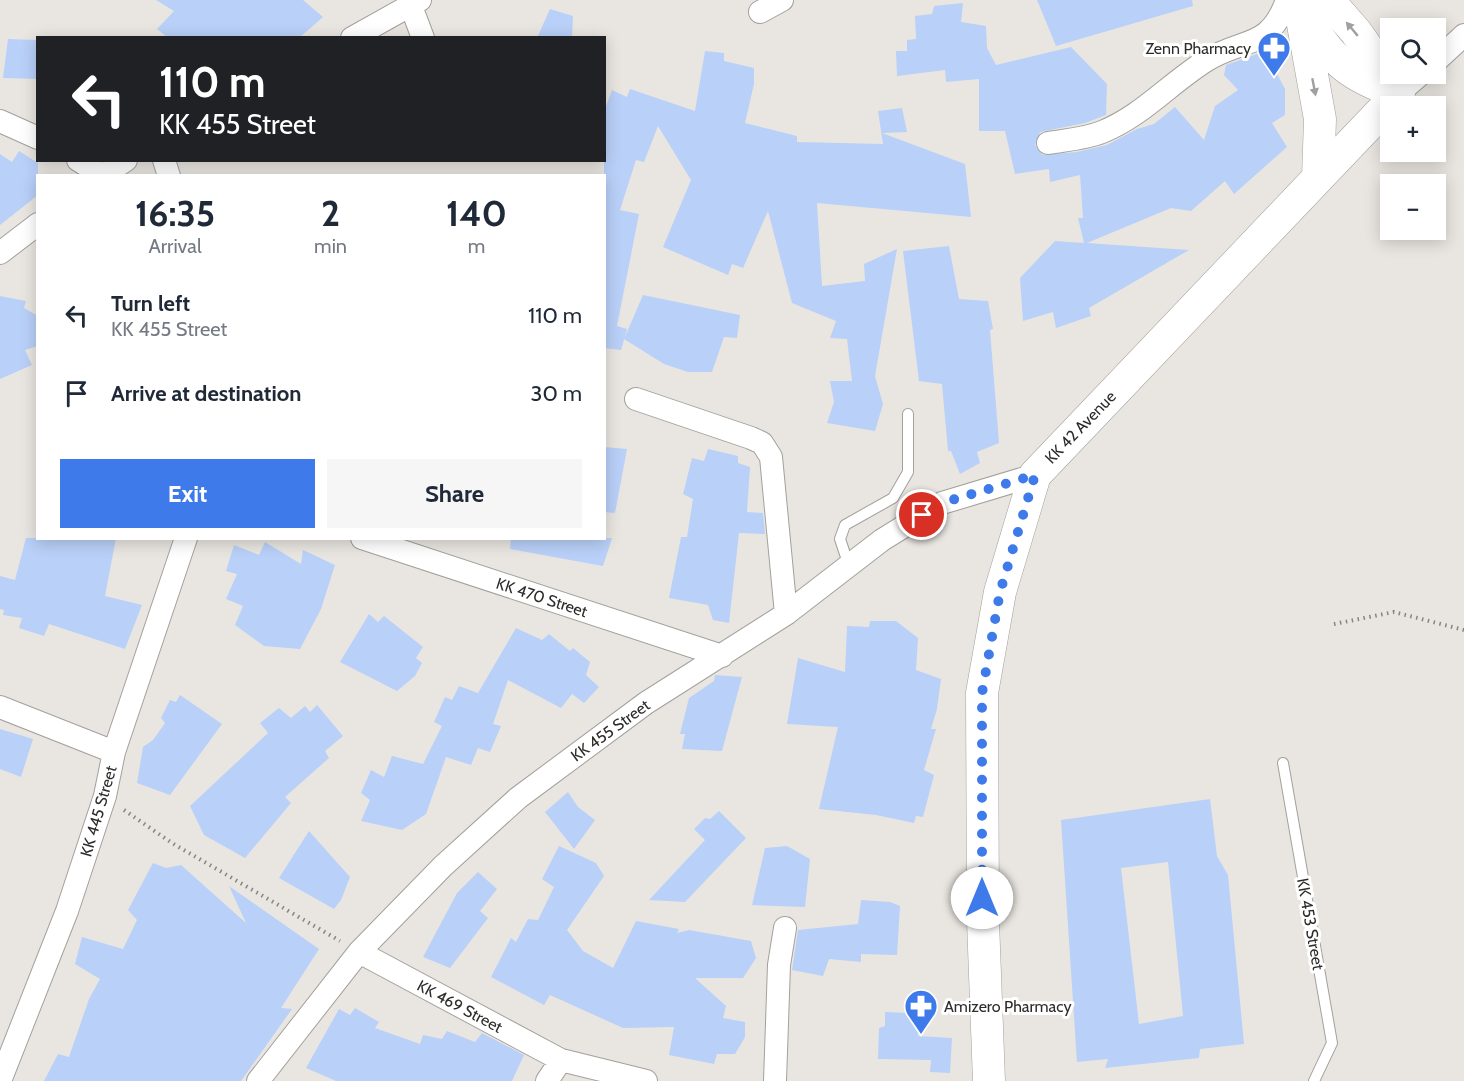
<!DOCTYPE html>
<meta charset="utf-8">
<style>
:root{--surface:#fff;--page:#f6f6f7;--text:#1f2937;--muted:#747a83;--accent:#3f7aea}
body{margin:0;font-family:Cabin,sans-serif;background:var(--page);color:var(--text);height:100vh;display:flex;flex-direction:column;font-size:22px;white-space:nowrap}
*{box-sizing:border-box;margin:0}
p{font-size:20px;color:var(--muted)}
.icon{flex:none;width:33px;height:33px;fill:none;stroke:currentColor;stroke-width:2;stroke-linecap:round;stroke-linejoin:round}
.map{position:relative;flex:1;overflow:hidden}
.details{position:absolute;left:36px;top:174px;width:570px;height:366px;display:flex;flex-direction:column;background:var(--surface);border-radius:0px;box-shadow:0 3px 15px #0003}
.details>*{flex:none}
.banner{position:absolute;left:36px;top:36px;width:570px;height:126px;border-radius:0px;box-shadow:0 3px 15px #0003;background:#202124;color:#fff;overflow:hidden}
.tools{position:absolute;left:1380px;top:18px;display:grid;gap:12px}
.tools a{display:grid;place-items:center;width:66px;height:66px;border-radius:0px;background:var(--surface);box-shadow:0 3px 15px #0003;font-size:30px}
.pin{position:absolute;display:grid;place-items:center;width:51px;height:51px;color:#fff;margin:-26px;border:3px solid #fff;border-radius:50%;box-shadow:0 2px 6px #0007}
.me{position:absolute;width:66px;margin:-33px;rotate:0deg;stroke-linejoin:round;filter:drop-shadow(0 0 4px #0008)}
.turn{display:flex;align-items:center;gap:21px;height:126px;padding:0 24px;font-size:27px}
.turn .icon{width:78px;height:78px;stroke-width:2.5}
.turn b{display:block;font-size:42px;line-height:51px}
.eta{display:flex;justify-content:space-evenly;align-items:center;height:102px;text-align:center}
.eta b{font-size:36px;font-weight:700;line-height:42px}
.action{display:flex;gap:12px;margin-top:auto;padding:12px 24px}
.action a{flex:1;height:69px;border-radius:0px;background:var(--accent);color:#fff;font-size:24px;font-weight:700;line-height:69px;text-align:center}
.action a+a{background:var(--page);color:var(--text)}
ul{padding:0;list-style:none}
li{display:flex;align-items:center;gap:18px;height:78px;padding:0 24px}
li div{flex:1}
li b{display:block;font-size:22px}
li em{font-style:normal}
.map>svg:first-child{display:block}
.building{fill:#b9d0f8;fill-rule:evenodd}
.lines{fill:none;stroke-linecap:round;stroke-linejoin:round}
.lane-casing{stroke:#a3a19c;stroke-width:12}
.street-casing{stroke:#a3a19c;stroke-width:24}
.secondary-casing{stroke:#a3a19c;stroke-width:33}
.path{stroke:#878582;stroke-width:4;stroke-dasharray:1.5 4.5;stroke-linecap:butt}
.lane{stroke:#fff;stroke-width:10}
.street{stroke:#fff;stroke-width:22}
.secondary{stroke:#fff;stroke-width:32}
.oneway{fill:#a0a09f}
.route{stroke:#3f7aea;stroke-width:10;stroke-dasharray:0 18}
.labels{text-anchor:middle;stroke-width:6;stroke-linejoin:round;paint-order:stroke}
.poi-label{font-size:16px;fill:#2d2c2a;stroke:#fff;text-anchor:end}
.street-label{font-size:16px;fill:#2d2c2a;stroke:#fff}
</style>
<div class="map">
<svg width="1464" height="1081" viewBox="0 0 1464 1081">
<rect width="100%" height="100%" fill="#e9e6e1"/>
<path class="building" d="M156 0H303L323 17 299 38H168L157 29 174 11Z
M1037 0H1192L1193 6 1056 46Z
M963 3 961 22 986 26 987 48 996 65 1071 47 1107 84 1106 115 1085 123 1040 132 1035 145 1043 155 1077 152 1107 145 1137 129 1154 124 1175 107 1204 140 1215 106 1238 90 1224 75 1226 65 1271 49 1278 65 1275 70 1285 89V115L1272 123 1287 147 1234 194 1225 181 1191 211 1171 208 1087 243 1189 250 1089 308 1091 316 1056 328 1053 312 1023 321 1020 278 1055 241 1084 243 1078 218H1083L1080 175 1050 182 1049 169 1015 174 1005 131H979V79L946 82 945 70 897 76 896 51H907V40L916 39 915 16 932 14 934 6Z
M550 9 573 16 572 38H537Z
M8 39 38 40V79L3 78Z
M705 51 724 53V61L754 68V84L745 123 797 136V142L883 144 878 111 902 108 907 132 882 133 965 164 971 217 817 203 822 286 865 281 864 264 897 249 875 376 883 404 875 431 827 423 834 402 830 381H852L847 339 830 338 836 321 792 303 768 211 743 268 732 264 728 275 663 247 691 180 658 126 644 162 636 160 620 210 639 214 617 326 627 329 621 350 604 348V112L612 90 627 97 630 89 695 111Z
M19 151 38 163V195L0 225V154L12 162Z
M949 246 959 299 988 301 993 329 990 330 999 443 977 452 980 463 960 474 951 451H948L942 384 919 381 903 251Z
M643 295 740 315 737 338 724 337 712 372H688L664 364 624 339Z
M0 296 26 301 24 308 38 316V346L25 350 32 365 0 379Z
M604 447 627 449 615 513 604 512Z
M708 449 738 456V463L750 467 747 512 763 513 765 534 739 533 729 623 713 620 708 605 669 598 681 537H687L693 499 683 494 692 458 704 461Z
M26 538H116L105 596 142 605 125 649 49 624 44 636 19 628 22 618 3 615 4 610 0 609V576L15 580Z
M511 538H612L603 566 510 549Z
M265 542 301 564 303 550 335 565 321 609 300 649 264 646 235 625 243 606 226 599 237 574 226 571 234 545 259 555Z
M369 614 378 622 384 616 423 647 416 658 422 663 415 676 397 691 340 662Z
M870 621H896L918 638 916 670 941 679 937 709 931 729H936L924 770 934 775 923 817 916 816 914 823 876 815 819 809 838 727 787 724 798 658 845 672 847 626 869 627Z
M516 628 542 640 549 634 570 651 573 648 590 662 586 675 599 687 584 703 572 694 561 708 508 680 493 724 501 726 490 752 478 748 471 765 446 757 426 814 402 830 361 821 370 800 361 793 371 770 384 777 392 756 423 764 442 726 434 722 445 697 452 700 459 686 478 693Z
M715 675 742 677 722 751 682 749 685 734H680L689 698 714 681Z
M180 695 222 724 170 795 137 783 143 747 153 740 165 723 161 718 170 700 176 702Z
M317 705 343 736 325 751 329 758 285 797 291 803 245 858 204 835 190 806 268 733 260 723 279 708 291 718 305 706 310 712Z
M0 729 33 739 21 777 0 769Z
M568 792 578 807 595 820 574 849 545 812Z
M1210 799 1217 856 1228 875 1244 1044 1200 1049 1199 1058 1105 1068 1108 1059 1077 1062 1061 820ZM1168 862 1183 1016 1139 1024 1121 868Z
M719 811 746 838 685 902 649 900 705 840 694 829 705 818 710 819Z
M309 831 350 877 341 900 334 909 279 878Z
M559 846 596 863 604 876 567 930 583 951 613 968 636 921 679 929 677 933 689 930 751 941 756 958 743 978H695L726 1006 723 1018 745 1022V1037L735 1054H717L714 1064 669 1055 674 1027 623 1028 550 995 544 1005 491 977 511 938 516 942 528 919 538 920 554 887 542 879Z
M787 846 810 859 805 907 752 905 765 848Z
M153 863 166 868 181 865 246 923 229 886 319 949 281 1008 292 1009 241 1081H44L58 1054 69 1057 89 999 100 979 75 964 82 937 123 949 137 920 128 910Z
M478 872 497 889 480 911 488 918 450 968 423 957 457 893Z
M861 900 890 902 900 906 897 955 861 954V962L829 959 823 976 792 970 798 930 858 924Z
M355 1008 379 1022 375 1028 420 1044 423 1035 442 1039 447 1031 475 1042 482 1033 524 1055 512 1081H336L306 1068 339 1009 350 1015Z
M885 1012 909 1013 920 1018 918 1036 952 1038 950 1073 930 1072 931 1060 878 1059 879 1028 885 1026Z"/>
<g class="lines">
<defs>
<path id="lane" d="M849 566 840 539 845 525 893 498 908 472V414
M1283 763 1332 1043 1314 1081"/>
<path id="street" d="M411 6 423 38
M760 12 782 0
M352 38 420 0
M1436 61 1464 35
M1399 93 1421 74
M0 121 38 138
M1048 143C1065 140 1085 139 1102 132 1142 116 1170 83 1207 60 1245 37 1269 50 1287 0
M78 160 102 175
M164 160 169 176
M102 176 126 160
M0 253 38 224
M636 399 751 438 762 443 771 457 786 614
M362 538 722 656
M0 707 114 752
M359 952 561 1060
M0 1081 67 911 105 796 114 752 186 538
M258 1081 359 952 443 866 518 798 646 703 786 614 882 540 942 503 1035 475
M547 1081 561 1060 646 1081
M775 1081 779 965 785 928"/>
<path id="secondary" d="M1328 0 1356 32 1399 93
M1300 8 1320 119 1318 178
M1305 17C1332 61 1350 77 1399 93
M989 1081 983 921 982 693 1000 592 1035 475 1399 93"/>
</defs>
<use href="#lane" class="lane-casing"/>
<use href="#street" class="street-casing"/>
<use href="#secondary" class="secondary-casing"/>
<path class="path" d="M1334 624 1394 612 1464 630
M124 810 172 843 340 941"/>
<use href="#lane" class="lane"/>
<use href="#street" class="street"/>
<use href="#secondary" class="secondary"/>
</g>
<defs><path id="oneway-solid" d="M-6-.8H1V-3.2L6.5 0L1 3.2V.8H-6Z" transform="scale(1.5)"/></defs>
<g class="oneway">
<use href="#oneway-solid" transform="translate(1352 29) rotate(-130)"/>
<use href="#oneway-solid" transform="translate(1314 87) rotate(79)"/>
</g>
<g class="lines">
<path class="route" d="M922 515 942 503 1035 475 1000 592 982 693V898"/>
</g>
<defs>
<symbol id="pharmacy-pin" viewBox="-11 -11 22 30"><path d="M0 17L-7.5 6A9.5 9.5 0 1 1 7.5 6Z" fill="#3f7aea" stroke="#fff"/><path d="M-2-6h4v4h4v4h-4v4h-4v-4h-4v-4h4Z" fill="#fff"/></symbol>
</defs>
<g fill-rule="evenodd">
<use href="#pharmacy-pin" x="1255" y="29" width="38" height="52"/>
<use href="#pharmacy-pin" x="902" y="987" width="38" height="52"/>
</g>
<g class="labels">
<g class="poi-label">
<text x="1251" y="54">Zenn Pharmacy</text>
<text x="944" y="1012" text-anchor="start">Amizero Pharmacy</text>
</g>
<g class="street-label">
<text transform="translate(1080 427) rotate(-46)" y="6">KK 42 Avenue</text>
<text transform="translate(542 597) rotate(18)" y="6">KK 470 Street</text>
<text transform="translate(610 730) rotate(-36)" y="6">KK 455 Street</text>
<text transform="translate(98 811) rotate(-74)" y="6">KK 445 Street</text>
<text transform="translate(1311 924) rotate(80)" y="6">KK 453 Street</text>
<text transform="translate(460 1006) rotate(28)" y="6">KK 469 Street</text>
</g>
</g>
</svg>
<div class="tools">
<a><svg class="icon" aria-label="search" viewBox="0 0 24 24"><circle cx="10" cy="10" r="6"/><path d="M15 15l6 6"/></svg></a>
<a>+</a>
<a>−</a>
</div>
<div class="pin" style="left:922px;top:515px;background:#d93025"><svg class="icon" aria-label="arrive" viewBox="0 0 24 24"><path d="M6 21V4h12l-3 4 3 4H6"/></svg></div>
<svg class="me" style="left:982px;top:898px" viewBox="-20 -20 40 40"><circle r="19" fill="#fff"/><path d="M0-13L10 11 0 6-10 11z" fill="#3f7aea"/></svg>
<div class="banner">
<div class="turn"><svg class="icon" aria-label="left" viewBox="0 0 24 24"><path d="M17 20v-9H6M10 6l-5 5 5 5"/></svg><div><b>110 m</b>KK 455 Street</div></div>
</div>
<section class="details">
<div class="eta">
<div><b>16:35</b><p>Arrival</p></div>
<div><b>2</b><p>min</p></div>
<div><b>140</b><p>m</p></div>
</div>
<ul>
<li><svg class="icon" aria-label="left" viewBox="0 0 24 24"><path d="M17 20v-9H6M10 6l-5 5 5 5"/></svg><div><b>Turn left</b><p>KK 455 Street</p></div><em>110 m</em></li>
<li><svg class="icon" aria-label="arrive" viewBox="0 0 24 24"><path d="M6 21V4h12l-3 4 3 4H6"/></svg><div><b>Arrive at destination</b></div><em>30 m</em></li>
</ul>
<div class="action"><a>Exit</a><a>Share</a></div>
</section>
</div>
